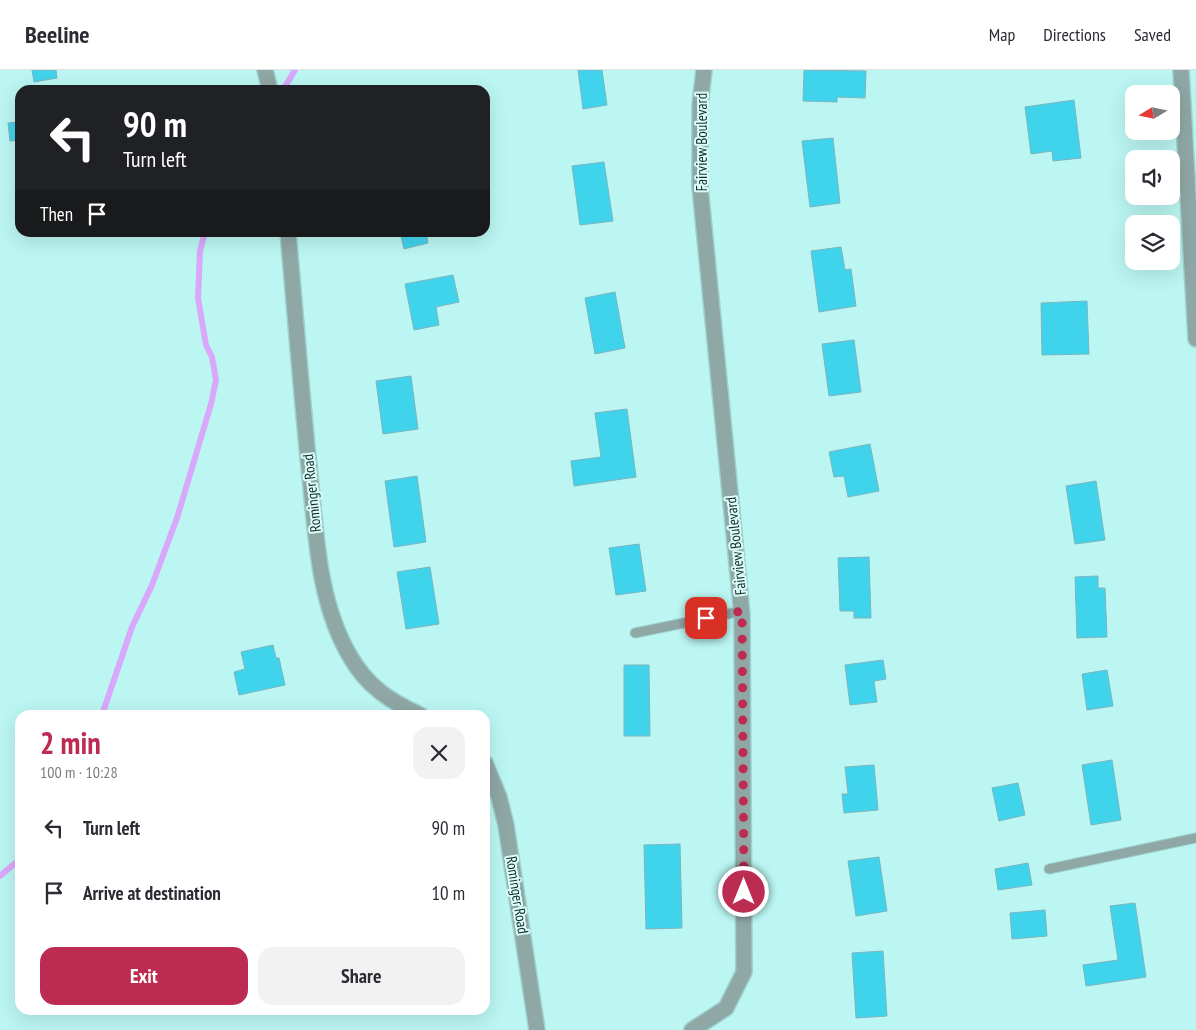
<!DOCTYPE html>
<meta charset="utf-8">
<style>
:root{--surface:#fff;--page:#f2f2f3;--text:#2b2b33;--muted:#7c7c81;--line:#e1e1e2;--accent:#bc2c52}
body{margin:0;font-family:"PT Sans Narrow",sans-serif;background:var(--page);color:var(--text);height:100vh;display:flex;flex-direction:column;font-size:19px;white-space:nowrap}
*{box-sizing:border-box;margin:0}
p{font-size:16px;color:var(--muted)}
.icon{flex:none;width:28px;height:28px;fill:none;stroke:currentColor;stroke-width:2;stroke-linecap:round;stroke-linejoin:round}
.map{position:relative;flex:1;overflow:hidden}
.side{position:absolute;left:15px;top:640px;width:475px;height:305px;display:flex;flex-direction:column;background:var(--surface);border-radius:15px;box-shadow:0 5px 20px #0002}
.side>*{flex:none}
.top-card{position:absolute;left:15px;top:15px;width:475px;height:152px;border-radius:15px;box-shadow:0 5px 20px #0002;background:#202124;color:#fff;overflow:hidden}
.needle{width:32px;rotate:260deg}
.tools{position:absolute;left:1125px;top:15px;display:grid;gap:10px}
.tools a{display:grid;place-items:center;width:55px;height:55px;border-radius:10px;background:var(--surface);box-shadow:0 5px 20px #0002;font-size:25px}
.pin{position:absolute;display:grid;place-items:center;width:42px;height:42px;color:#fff;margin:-21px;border-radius:10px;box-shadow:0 2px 8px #0006}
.me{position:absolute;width:55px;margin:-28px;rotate:0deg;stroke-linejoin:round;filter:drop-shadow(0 0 4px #0008)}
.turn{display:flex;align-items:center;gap:18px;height:105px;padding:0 25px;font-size:22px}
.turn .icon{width:65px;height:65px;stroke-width:2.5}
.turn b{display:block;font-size:35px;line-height:42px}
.then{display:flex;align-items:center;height:48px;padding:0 25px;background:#0003;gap:10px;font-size:19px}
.round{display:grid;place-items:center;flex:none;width:52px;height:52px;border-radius:15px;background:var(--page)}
.summary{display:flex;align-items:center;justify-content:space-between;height:85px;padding:0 25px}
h1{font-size:30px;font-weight:700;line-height:38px;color:var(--accent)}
.primary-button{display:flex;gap:10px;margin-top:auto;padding:10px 25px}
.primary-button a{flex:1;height:58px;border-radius:15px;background:var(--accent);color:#fff;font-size:20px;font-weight:700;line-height:58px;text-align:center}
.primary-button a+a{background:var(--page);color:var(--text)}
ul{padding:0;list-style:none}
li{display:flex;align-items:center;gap:15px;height:65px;padding:0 25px}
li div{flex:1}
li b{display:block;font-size:19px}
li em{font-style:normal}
header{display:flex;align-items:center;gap:30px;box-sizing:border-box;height:70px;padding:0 25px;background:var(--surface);border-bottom:1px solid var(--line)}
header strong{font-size:24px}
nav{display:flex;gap:28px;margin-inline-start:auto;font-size:18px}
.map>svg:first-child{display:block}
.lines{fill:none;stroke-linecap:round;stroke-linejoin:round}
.stream{stroke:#d9a8fb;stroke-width:6}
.building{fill:#40d4ec;stroke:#7db4be}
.lane-casing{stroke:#9dd2ce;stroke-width:11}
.street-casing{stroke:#9dd2ce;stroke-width:18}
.lane{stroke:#8fa7a5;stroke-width:9}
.street{stroke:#8fa7a5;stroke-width:15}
.route{stroke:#bc2c52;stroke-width:9;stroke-dasharray:0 16.2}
.labels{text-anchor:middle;stroke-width:4;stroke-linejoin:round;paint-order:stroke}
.street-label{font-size:15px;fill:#162d2c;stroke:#dcfefb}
</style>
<header>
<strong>Beeline</strong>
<nav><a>Map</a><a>Directions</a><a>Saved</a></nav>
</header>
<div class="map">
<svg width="1196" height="960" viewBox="0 0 1196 960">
<rect width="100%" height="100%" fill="#bbf6f2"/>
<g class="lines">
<path class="stream" d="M283 20 295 0
M102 645 132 557 152 515 177 448 211 334 216 310 212 287 206 275 198 228 200 181 205 162
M0 806 20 789"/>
</g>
<path class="building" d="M32 0H56L57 8 34 12Z
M578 0H602L607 35 583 39Z
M804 0 866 1 865 28 837 27V32L803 31Z
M1074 30 1081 88 1053 91 1052 81 1031 84 1025 37Z
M20 52V70L10 71 8 53Z
M833 68 840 133 810 137 802 71Z
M604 92 613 151 580 155 572 96Z
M400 162H426L428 173 404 179Z
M841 177 845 200 851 199 856 236 819 242 811 181Z
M453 205 459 232 436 237 439 255 414 260 405 214Z
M615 222 625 278 595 284 585 228Z
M1087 231 1089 284 1042 285 1041 233Z
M854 270 861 322 829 326 822 274Z
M411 306 418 359 383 364 376 311Z
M627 339 636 407 574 416 571 391 601 387 595 343Z
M870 374 879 421 848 427 844 406 834 407 829 382Z
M417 406 426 472 394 477 385 411Z
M1096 411 1105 470 1075 474 1066 416Z
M639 474 646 521 616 525 609 478Z
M869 487 871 548H854V541H840L838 488Z
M430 497 439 554 406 559 397 502Z
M1098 506V518H1105L1107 567 1077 568 1075 507Z
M273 575 276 588H279L285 615 239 625 234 602 245 599 241 582Z
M883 590 886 609 874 611 877 632 850 635 845 595Z
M624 595H649L650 666H624Z
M1107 600 1113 636 1087 640 1082 604Z
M1112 690 1121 750 1091 755 1082 695Z
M874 695 878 740 844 743 842 724H848L845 697Z
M1018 713 1025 745 999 751 992 718Z
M680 774 682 858 646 859 644 775Z
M879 787 887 841 856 846 848 791Z
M1028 793 1032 815 998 820 995 799Z
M1135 833 1146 907 1086 916 1083 895 1118 890 1110 836Z
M1045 840 1047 866 1012 869 1010 843Z
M883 881 887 946 856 948 852 883Z
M289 940H301L290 944Z"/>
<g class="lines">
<defs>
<path id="lane" d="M635 563 742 541
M1049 799 1196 768"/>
<path id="street" d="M265 0 270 20
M1181 0 1196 269
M288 162C295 241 301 319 309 397 316 460 317 532 351 588 368 617 390 631 420 645
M485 693 499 727 506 755 537 960
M692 960 726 938 744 902 742 545 700 117V35L704 0"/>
</defs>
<use href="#lane" class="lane-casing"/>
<use href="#street" class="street-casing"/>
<use href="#lane" class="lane"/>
<use href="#street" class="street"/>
</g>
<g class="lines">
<path class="route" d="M706 548 742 541 744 822"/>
</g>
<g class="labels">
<g class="street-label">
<text transform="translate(702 72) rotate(-90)" y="5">Fairview Boulevard</text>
<text transform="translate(312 423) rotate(-96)" y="5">Rominger Road</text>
<text transform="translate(736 476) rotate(-96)" y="5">Fairview Boulevard</text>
<text transform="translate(517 825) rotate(81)" y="5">Rominger Road</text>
</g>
</g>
</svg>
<div class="tools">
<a><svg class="needle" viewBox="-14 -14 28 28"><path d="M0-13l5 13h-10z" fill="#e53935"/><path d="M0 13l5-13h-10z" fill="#7c7c81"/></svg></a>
<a><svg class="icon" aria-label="sound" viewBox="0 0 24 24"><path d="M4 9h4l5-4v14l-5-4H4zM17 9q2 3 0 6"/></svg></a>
<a><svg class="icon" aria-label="layers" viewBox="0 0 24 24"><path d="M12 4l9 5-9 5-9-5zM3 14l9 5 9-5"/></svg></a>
</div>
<div class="pin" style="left:706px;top:548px;background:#d93025"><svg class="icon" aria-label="arrive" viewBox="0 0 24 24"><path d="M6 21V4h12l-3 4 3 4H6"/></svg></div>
<svg class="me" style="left:744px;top:822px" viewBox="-20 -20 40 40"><circle r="17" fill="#bc2c52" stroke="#fff" stroke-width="3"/><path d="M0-11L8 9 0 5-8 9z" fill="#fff"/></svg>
<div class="top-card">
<div class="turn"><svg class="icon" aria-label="left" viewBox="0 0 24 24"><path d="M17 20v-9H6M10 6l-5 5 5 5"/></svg><div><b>90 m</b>Turn left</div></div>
<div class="then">Then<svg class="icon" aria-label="arrive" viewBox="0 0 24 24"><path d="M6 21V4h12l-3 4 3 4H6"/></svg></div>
</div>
<section class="side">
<div class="summary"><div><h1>2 min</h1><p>100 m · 10:28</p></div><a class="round"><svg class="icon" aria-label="close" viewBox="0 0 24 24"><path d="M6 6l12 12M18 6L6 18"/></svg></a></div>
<ul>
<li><svg class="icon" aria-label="left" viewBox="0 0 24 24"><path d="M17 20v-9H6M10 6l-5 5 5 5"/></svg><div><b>Turn left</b></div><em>90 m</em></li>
<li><svg class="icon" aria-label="arrive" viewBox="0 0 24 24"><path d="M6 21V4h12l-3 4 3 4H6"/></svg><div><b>Arrive at destination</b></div><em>10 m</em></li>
</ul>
<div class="primary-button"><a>Exit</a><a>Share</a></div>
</section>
</div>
